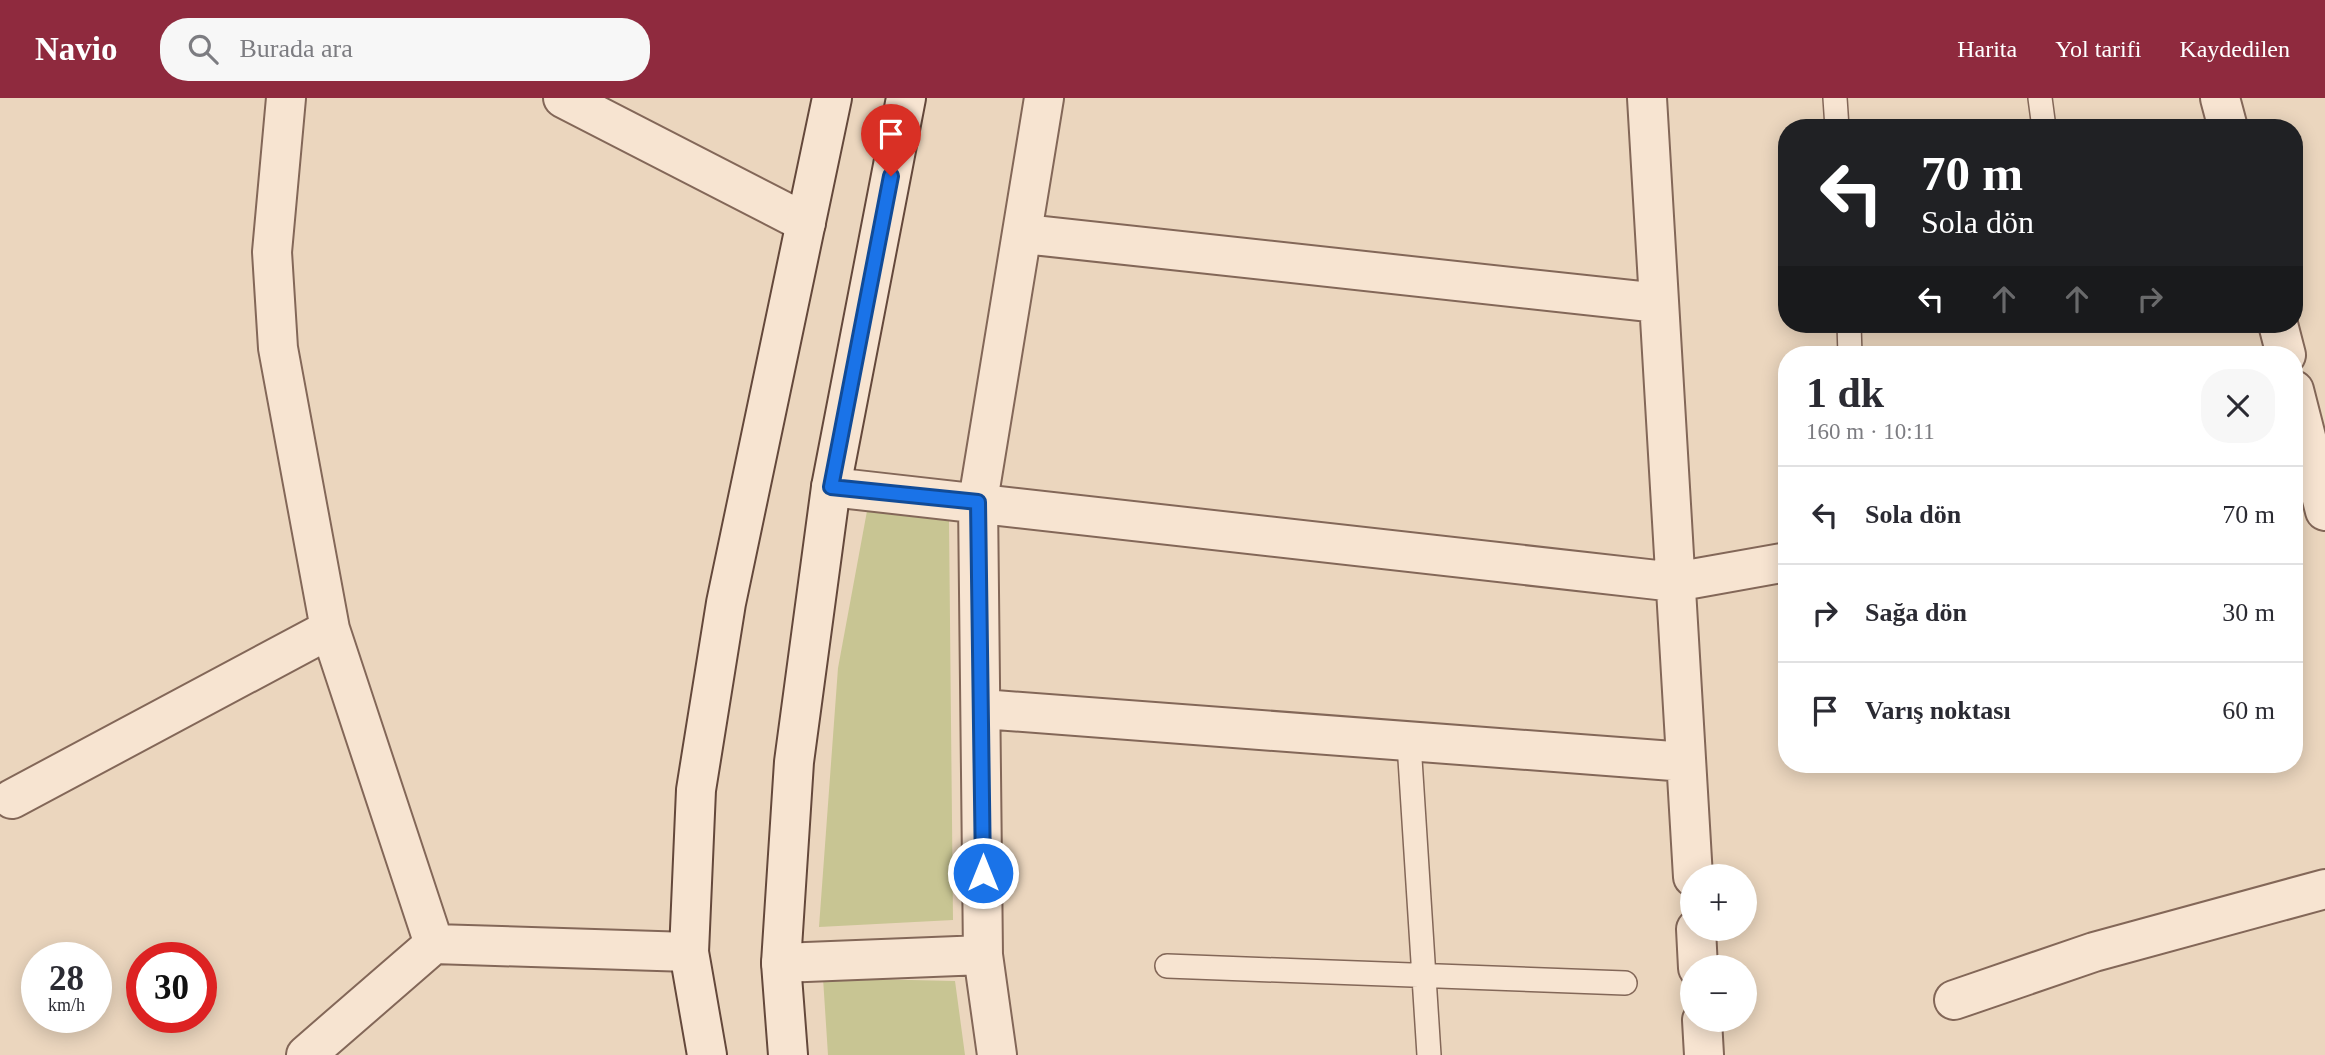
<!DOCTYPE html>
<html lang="tr">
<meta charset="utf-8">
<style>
:root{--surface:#fff;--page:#f7f7f7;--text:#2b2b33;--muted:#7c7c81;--line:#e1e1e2;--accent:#8f2a3e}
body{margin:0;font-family:"Times New Roman",serif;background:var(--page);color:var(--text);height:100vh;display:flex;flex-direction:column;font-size:26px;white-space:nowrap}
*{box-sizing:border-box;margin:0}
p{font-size:23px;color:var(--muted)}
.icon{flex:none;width:38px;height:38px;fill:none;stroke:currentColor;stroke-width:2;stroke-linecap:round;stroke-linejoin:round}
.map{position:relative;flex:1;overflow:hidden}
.sheet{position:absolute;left:1778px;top:248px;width:525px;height:427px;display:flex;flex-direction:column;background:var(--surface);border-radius:28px;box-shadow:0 4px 18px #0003}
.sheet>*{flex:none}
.top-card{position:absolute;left:1778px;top:21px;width:525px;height:214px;border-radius:28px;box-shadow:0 4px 18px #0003;background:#202124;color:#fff;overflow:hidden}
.fabs{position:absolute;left:1680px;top:766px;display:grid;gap:14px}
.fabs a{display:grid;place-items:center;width:77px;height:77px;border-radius:50%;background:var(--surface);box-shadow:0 4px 18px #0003;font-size:35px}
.speed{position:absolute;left:21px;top:844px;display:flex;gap:14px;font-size:35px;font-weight:700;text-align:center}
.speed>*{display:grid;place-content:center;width:91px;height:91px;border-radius:50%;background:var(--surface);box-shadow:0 4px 18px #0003;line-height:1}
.speed small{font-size:18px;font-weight:400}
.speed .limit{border:10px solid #d22;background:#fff;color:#111}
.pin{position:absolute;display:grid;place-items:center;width:60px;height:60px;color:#fff;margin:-72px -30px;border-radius:50% 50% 50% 0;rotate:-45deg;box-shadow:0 0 7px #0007}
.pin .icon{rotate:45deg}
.me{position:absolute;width:77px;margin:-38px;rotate:0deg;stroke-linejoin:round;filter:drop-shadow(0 0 5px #0008)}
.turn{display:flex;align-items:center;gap:24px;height:147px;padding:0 28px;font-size:32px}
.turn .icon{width:91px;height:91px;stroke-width:2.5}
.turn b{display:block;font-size:49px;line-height:60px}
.lanes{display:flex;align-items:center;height:66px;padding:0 28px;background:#0003;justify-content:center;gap:35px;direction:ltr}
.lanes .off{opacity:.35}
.round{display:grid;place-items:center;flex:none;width:74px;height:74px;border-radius:28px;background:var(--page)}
.overview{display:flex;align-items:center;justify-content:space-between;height:119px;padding:0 28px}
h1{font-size:42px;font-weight:700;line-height:52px}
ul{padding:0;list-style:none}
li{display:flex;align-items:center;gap:21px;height:98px;padding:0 28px;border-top:2px solid var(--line)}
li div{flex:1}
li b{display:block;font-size:26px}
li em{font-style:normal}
header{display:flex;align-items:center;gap:42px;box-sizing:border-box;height:98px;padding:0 35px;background:var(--accent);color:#fff}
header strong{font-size:33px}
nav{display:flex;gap:38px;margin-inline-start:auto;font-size:24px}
.search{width:490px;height:63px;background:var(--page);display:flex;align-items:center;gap:18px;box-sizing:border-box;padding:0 24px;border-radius:28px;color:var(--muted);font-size:26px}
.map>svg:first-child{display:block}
.green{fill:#c8c593}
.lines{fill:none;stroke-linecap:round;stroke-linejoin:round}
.lane-casing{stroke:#836758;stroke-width:26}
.street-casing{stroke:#836758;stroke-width:42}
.secondary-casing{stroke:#64483b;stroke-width:42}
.lane{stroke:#f7e4d1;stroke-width:23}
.street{stroke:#f7e4d1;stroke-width:38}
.secondary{stroke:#f7e4d1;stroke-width:38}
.route-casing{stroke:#114b97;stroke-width:18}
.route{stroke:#1a73e8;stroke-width:12}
</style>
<header>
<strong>Navio</strong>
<div class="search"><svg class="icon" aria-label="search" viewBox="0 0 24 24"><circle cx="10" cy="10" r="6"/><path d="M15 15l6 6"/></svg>Burada ara</div>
<nav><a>Harita</a><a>Yol tarifi</a><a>Kaydedilen</a></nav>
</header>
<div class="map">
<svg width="2325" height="957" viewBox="0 0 2325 957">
<rect width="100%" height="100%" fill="#ebd6be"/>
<path class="green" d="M867 413 949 423 953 822 819 829 838 570Z
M823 880 955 883 965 957H828Z"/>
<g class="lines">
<defs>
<path id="lane" d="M1835 0 1837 30
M2040 0 2044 30
M1849 226 1850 257
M1410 661 1429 957
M1167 868 1625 885"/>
<path id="street" d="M286 0 272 154 278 250 330 531 434 846
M563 0 806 125
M1647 0 1693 779
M2220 0 2228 30
M1024 136 1659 205
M2278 226 2286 257
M2294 292 2325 413
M831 389 1675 484 1787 464
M982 611 1686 664
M12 701 330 531
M1696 831 1698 870
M781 865 983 857
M1954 902 2094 854 2325 791
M1702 922 1704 957
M306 957 434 846 689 854
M997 957 983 857 978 403 1044 0"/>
<path id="secondary" d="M707 957 689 854 696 692 726 505 832 0
M788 957 781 865 794 664 831 389 906 0"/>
</defs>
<use href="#lane" class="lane-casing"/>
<use href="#street" class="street-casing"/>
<use href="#secondary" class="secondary-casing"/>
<use href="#lane" class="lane"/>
<use href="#street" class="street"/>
<use href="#secondary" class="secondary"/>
</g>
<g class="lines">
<defs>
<path id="route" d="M891 78 831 389 978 404 983 775"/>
</defs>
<use href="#route" class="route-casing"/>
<use href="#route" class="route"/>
</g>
</svg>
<div class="fabs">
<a>+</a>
<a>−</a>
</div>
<div class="speed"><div>28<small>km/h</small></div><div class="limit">30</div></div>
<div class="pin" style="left:891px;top:78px;background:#d93025"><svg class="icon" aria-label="arrive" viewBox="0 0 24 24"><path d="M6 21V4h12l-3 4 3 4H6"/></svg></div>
<svg class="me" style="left:983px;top:775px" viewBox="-20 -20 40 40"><circle r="17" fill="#1a73e8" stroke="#fff" stroke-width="3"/><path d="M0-11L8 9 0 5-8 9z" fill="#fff"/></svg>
<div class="top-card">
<div class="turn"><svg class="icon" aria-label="left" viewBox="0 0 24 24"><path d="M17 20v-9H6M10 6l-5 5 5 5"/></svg><div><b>70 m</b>Sola dön</div></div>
<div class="lanes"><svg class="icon" aria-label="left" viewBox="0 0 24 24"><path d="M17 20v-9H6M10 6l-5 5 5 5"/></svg><svg class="icon off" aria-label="ahead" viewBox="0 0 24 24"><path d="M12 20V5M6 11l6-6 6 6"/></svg><svg class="icon off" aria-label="ahead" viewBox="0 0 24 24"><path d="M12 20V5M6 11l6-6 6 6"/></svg><svg class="icon off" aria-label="right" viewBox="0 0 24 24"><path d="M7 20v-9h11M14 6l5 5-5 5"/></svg></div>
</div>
<section class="sheet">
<div class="overview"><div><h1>1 dk</h1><p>160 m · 10:11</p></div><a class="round"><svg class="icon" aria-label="close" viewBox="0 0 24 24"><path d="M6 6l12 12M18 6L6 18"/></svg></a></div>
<ul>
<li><svg class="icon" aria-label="left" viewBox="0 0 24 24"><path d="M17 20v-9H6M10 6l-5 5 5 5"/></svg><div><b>Sola dön</b></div><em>70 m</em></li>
<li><svg class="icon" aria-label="right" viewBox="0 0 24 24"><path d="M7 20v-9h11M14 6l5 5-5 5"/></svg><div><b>Sağa dön</b></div><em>30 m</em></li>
<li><svg class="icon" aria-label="arrive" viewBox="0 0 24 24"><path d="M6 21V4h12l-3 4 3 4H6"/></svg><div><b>Varış noktası</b></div><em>60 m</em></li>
</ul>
</section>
</div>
